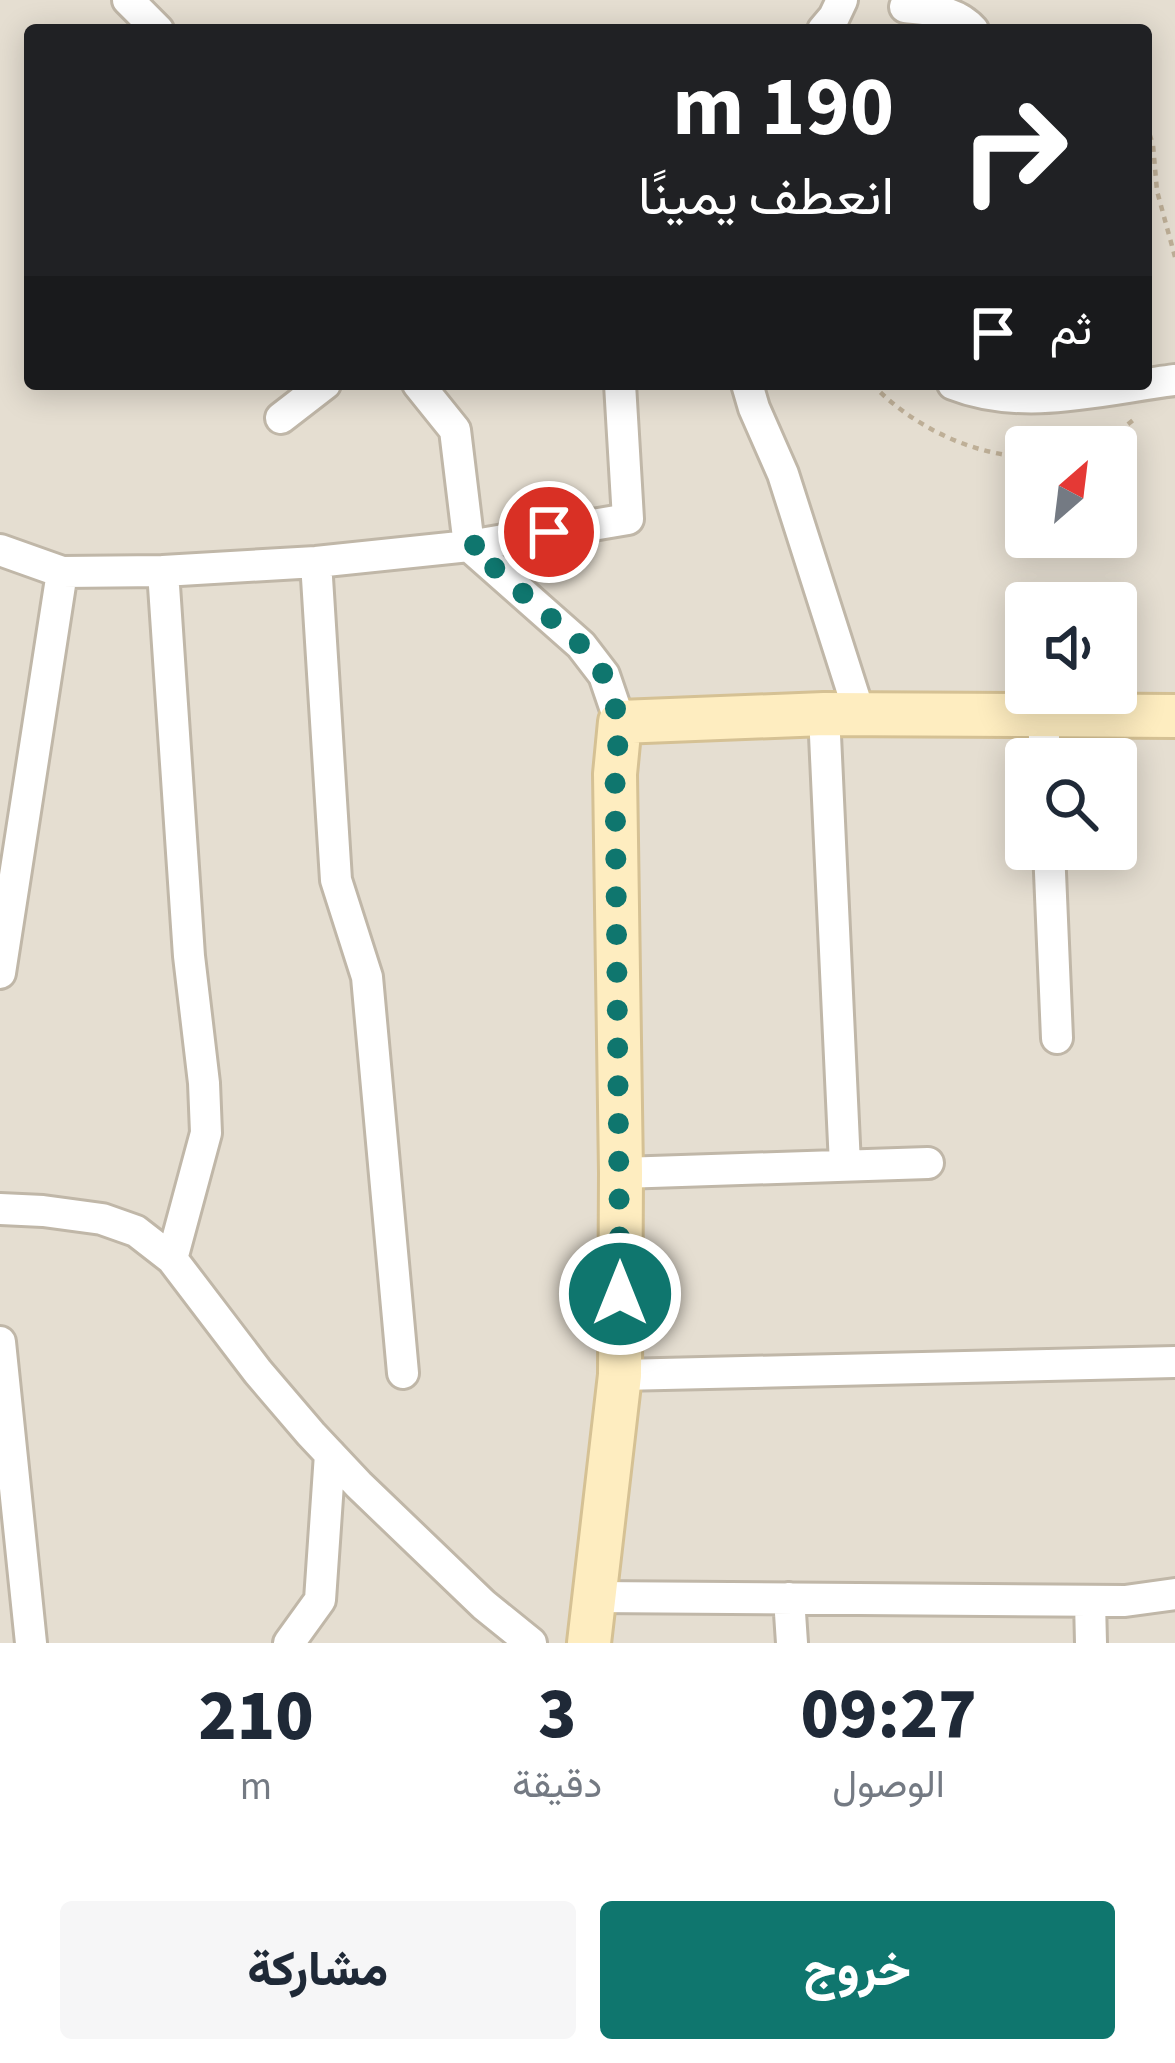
<!DOCTYPE html>
<html lang="ar">
<meta charset="utf-8">
<style>
:root{--surface:#fff;--page:#f6f6f7;--text:#1f2937;--muted:#747a83;--accent:#0f766e}
body{margin:0;font-family:"Source Sans 3",Vazirmatn,sans-serif;background:var(--page);color:var(--text);direction:rtl;height:100vh;display:flex;flex-direction:column;font-size:45px;white-space:nowrap}
*{box-sizing:border-box;margin:0}
p{font-size:39px;color:var(--muted)}
.icon{flex:none;width:66px;height:66px;fill:none;stroke:currentColor;stroke-width:2;stroke-linecap:round;stroke-linejoin:round}
.map{position:relative;height:1643px;overflow:hidden;direction:ltr}
.side{display:flex;flex-direction:column;background:var(--surface);flex:1}
.side>*{flex:none}
.hud{position:absolute;left:24px;top:24px;width:1128px;height:366px;border-radius:12px;box-shadow:0 6px 30px #0003;direction:rtl;background:#202124;color:#fff;overflow:hidden}
.needle{width:78px;rotate:28deg}
.tools{position:absolute;left:1005px;top:426px;display:grid;gap:24px}
.tools a{display:grid;place-items:center;width:132px;height:132px;border-radius:12px;background:var(--surface);box-shadow:0 6px 30px #0003;font-size:60px}
.pin{position:absolute;display:grid;place-items:center;width:102px;height:102px;color:#fff;margin:-51px;border:6px solid #fff;border-radius:50%;box-shadow:0 3px 12px #0007}
.me{position:absolute;width:132px;margin:-66px;rotate:0deg;stroke-linejoin:round;filter:drop-shadow(0 0 9px #0008)}
.turn{display:flex;align-items:center;gap:42px;height:252px;padding:0 60px;font-size:54px}
.turn .icon{width:156px;height:156px;stroke-width:2.5}
.turn b{display:block;font-size:84px;line-height:102px}
.then{display:flex;align-items:center;height:114px;padding:0 60px;background:#0003;gap:24px;font-size:45px}
.eta{display:flex;justify-content:space-evenly;align-items:center;height:204px;text-align:center}
.eta b{font-size:72px;font-weight:800;line-height:84px}
.button{display:flex;gap:24px;margin-top:auto;padding:24px 60px}
.button a{flex:1;height:138px;border-radius:12px;background:var(--accent);color:#fff;font-size:48px;font-weight:800;line-height:138px;text-align:center}
.button a+a{background:var(--page);color:var(--text)}
.map>svg:first-child{display:block}
.residential{fill:#e5ded1;fill-rule:evenodd}
.lines{fill:none;stroke-linecap:round;stroke-linejoin:round}
.street-casing{stroke:#c0b7a8;stroke-width:36}
.secondary-casing{stroke:#d5c194;stroke-width:48}
.path{stroke:#beaf97;stroke-width:4.5;stroke-dasharray:6 6;stroke-linecap:butt}
.street{stroke:#fff;stroke-width:30}
.secondary{stroke:#feedc0;stroke-width:42}
.route{stroke:#0f766e;stroke-width:21;stroke-dasharray:0 37.8}
</style>
<div class="map">
<svg width="1175" height="1643" viewBox="0 0 1175 1643">
<rect width="100%" height="100%" fill="#f1ece3"/>
<path class="residential" d="M0 0H1175V1643H0ZM30 30H1146V384H30ZM1026 447H1116V537H1026ZM1026 603H1116V693H1026ZM1026 759H1116V849H1026Z"/>
<g class="lines">
<defs>
<path id="street" d="M128 0 158 30
M905 7C930 10 955 10 973 30
M823 30 834 17 842 0
M418 384 455 430 469 546 628 519 620 384
M747 384 754 408 783 474 860 715
M953 384C1024 412 1103 389 1175 380
M281 418 325 384
M0 550 62 572 163 571 316 562 469 546 581 645 604 675 620 722
M316 562 336 880 367 977 403 1373
M163 571 189 956 204 1083 206 1133 172 1259
M824 714 845 1165
M1043 716 1045 759
M1049 849 1057 1038
M0 973 62 572
M621 1173 928 1163
M0 1209 43 1211 102 1219 136 1231 172 1259 258 1372 311 1434 359 1485 484 1605 531 1643
M0 1342 31 1643
M620 1375 1175 1362
M594 1597 1125 1601 1175 1594
M789 1598 792 1643
M1090 1601 1091 1643
M289 1643 320 1600 330 1454"/>
<path id="secondary" d="M589 1643 620 1375 621 1173 615 774 620 722 824 714 1175 716"/>
</defs>
<use href="#street" class="street-casing"/>
<use href="#secondary" class="secondary-casing"/>
<path class="path" d="M999 28 1029 30
M1146 123 1153 145 1157 191 1175 257
M872 384C911 425 969 454 1026 457
M1100 447 1137 417"/>
<use href="#street" class="street"/>
<use href="#secondary" class="secondary"/>
</g>
<g class="lines">
<path class="route" d="M549 532 470 546 581 645 604 675 620 722 615 774 620 1294"/>
</g>
</svg>
<div class="tools">
<a><svg class="needle" viewBox="-14 -14 28 28"><path d="M0-13l5 13h-10z" fill="#e53935"/><path d="M0 13l5-13h-10z" fill="#747a83"/></svg></a>
<a><svg class="icon" aria-label="sound" viewBox="0 0 24 24"><path d="M4 9h4l5-4v14l-5-4H4zM17 9q2 3 0 6"/></svg></a>
<a><svg class="icon" aria-label="search" viewBox="0 0 24 24"><circle cx="10" cy="10" r="6"/><path d="M15 15l6 6"/></svg></a>
</div>
<div class="pin" style="left:549px;top:532px;background:#d93025"><svg class="icon" aria-label="arrive" viewBox="0 0 24 24"><path d="M6 21V4h12l-3 4 3 4H6"/></svg></div>
<svg class="me" style="left:620px;top:1294px" viewBox="-20 -20 40 40"><circle r="17" fill="#0f766e" stroke="#fff" stroke-width="3"/><path d="M0-11L8 9 0 5-8 9z" fill="#fff"/></svg>
<div class="hud">
<div class="turn"><svg class="icon" aria-label="right" viewBox="0 0 24 24"><path d="M7 20v-9h11M14 6l5 5-5 5"/></svg><div><b>190 m</b>انعطف يمينًا</div></div>
<div class="then">ثم<svg class="icon" aria-label="arrive" viewBox="0 0 24 24"><path d="M6 21V4h12l-3 4 3 4H6"/></svg></div>
</div>
</div>
<section class="side">
<div class="eta">
<div><b>09:27</b><p>الوصول</p></div>
<div><b>3</b><p>دقيقة</p></div>
<div><b>210</b><p>m</p></div>
</div>
<div class="button"><a>خروج</a><a>مشاركة</a></div>
</section>
